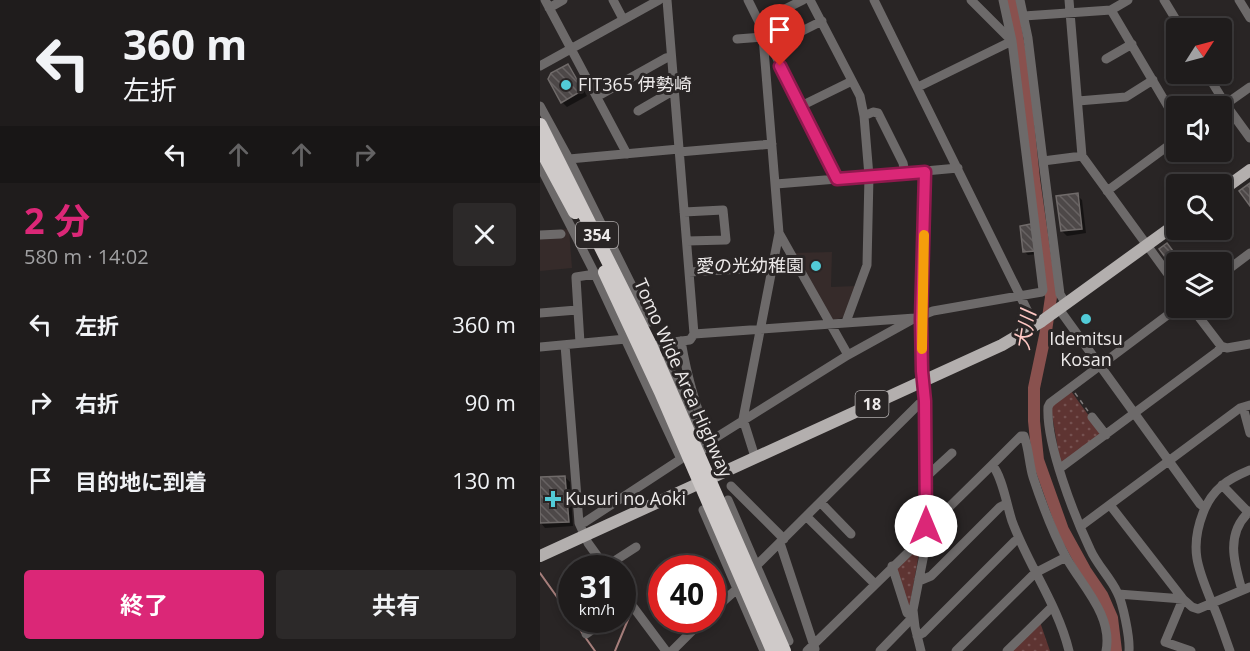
<!DOCTYPE html>
<html lang="ja">
<meta charset="utf-8">
<style>
:root{--surface:#1f1c1c;--page:#2c2929;--text:#f1f3f6;--muted:#a1a1a3;--line:#3c3a3b;--accent:#db2777}
body{margin:0;font-family:"Open Sans","Noto Sans JP",sans-serif;background:var(--page);color:var(--text);height:100vh;display:flex;flex-direction:column;font-size:22px;white-space:nowrap}
*{box-sizing:border-box;margin:0}
p{font-size:20px;color:var(--muted)}
.icon{flex:none;width:33px;height:33px;fill:none;stroke:currentColor;stroke-width:2;stroke-linecap:round;stroke-linejoin:round}
.map{position:relative;flex:1;overflow:hidden}
.sheet{display:flex;flex-direction:column;background:var(--surface);width:540px}
.sheet>*{flex:none}
.hud{background:#1f1c1c;color:var(--text);overflow:hidden}
.needle{width:39px;rotate:54deg}
.buttons{position:absolute;left:626px;top:18px;display:grid;gap:12px}
.buttons a{display:grid;place-items:center;width:66px;height:66px;border-radius:6px;background:var(--surface);box-shadow:0 3px 9px #0003,0 0 0 2px var(--line);font-size:30px}
.speed{position:absolute;left:18px;top:555px;display:flex;gap:12px;font-size:30px;font-weight:700;text-align:center}
.speed>*{display:grid;place-content:center;width:78px;height:78px;border-radius:50%;background:var(--surface);box-shadow:0 3px 9px #0003,0 0 0 2px var(--line);line-height:1}
.speed small{font-size:15px;font-weight:400}
.speed .limit{border:9px solid #d22;background:#fff;color:#111}
.pin{position:absolute;display:grid;place-items:center;width:51px;height:51px;color:#fff;margin:-62px -26px;border-radius:50% 50% 50% 0;rotate:-45deg;box-shadow:0 0 6px #0007}
.pin .icon{rotate:45deg}
.me{position:absolute;width:66px;margin:-33px;rotate:0deg;stroke-linejoin:round;filter:drop-shadow(0 0 4px #0008)}
.turn{display:flex;align-items:center;gap:21px;height:126px;padding:0 24px;font-size:27px}
.turn .icon{width:78px;height:78px;stroke-width:2.5}
.turn b{display:block;font-size:42px;line-height:51px}
.lanes{display:flex;align-items:center;height:57px;padding:0 24px;background:#0003;justify-content:center;gap:30px;direction:ltr}
.lanes .off{opacity:.35}
.round{display:grid;place-items:center;flex:none;width:63px;height:63px;border-radius:6px;background:var(--page)}
.head{display:flex;align-items:center;justify-content:space-between;height:102px;padding:0 24px}
h1{font-size:36px;font-weight:700;line-height:45px;color:var(--accent)}
.button{display:flex;gap:12px;margin-top:auto;padding:12px 24px}
.button a{flex:1;height:69px;border-radius:6px;background:var(--accent);color:#fff;font-size:24px;font-weight:700;line-height:69px;text-align:center}
.button a+a{background:var(--page);color:var(--text)}
ul{padding:0;list-style:none}
li{display:flex;align-items:center;gap:18px;height:78px;padding:0 24px}
li div{flex:1}
li b{display:block;font-size:22px}
li em{font-style:normal}
main{display:flex;flex:1;min-height:0}
.map>svg:first-child{display:block}
.built{fill:#362b2a}
.park{fill:url(#park-dots)}
.shadow{fill:#0007}
.lines{fill:none;stroke-linecap:round;stroke-linejoin:round}
.stream{stroke:#a77f7c;stroke-width:2}
.river{stroke:#89514e;stroke-width:12}
.building{fill:url(#building-back-hatch);stroke:#706b6a;stroke-width:1.5}
.path{stroke:#7f7b7b;stroke-width:1.5;stroke-dasharray:4.5 4.5;stroke-linecap:butt}
.minor{stroke:#6d6a6a;stroke-width:9}
.major{stroke:#b3afae;stroke-width:12}
.highway{stroke:#cfcac9;stroke-width:14}
.route-casing{stroke:#8e194d;stroke-width:15}
.route{stroke:#db2777;stroke-width:10}
.slow{stroke:#f59e0b;stroke-width:10}
.poi-dot{fill:#52cbd7;stroke:#292525;stroke-width:2}
.labels{text-anchor:middle;stroke-width:6;stroke-linejoin:round;paint-order:stroke}
.shield{fill:#292525;stroke:#b2aeae;stroke-width:1.5}
.shield-label{font-size:16px;font-weight:bold;fill:#ece9e9}
.poi-label{font-size:18px;fill:#ece9e9;stroke:#292525;text-anchor:start}
.street-label{font-size:18px;fill:#ece9e9;stroke:#292525}
.water-label{font-size:20px;font-style:italic;fill:#ffc8c4;stroke:#292525}
</style>
<main>
<section class="sheet">
<div class="hud">
<div class="turn"><svg class="icon" aria-label="left" viewBox="0 0 24 24"><path d="M17 20v-9H6M10 6l-5 5 5 5"/></svg><div><b>360 m</b>左折</div></div>
<div class="lanes"><svg class="icon" aria-label="left" viewBox="0 0 24 24"><path d="M17 20v-9H6M10 6l-5 5 5 5"/></svg><svg class="icon off" aria-label="ahead" viewBox="0 0 24 24"><path d="M12 20V5M6 11l6-6 6 6"/></svg><svg class="icon off" aria-label="ahead" viewBox="0 0 24 24"><path d="M12 20V5M6 11l6-6 6 6"/></svg><svg class="icon off" aria-label="right" viewBox="0 0 24 24"><path d="M7 20v-9h11M14 6l5 5-5 5"/></svg></div>
</div>
<div class="head"><div><h1>2 分</h1><p>580 m · 14:02</p></div><a class="round"><svg class="icon" aria-label="close" viewBox="0 0 24 24"><path d="M6 6l12 12M18 6L6 18"/></svg></a></div>
<ul>
<li><svg class="icon" aria-label="left" viewBox="0 0 24 24"><path d="M17 20v-9H6M10 6l-5 5 5 5"/></svg><div><b>左折</b></div><em>360 m</em></li>
<li><svg class="icon" aria-label="right" viewBox="0 0 24 24"><path d="M7 20v-9h11M14 6l5 5-5 5"/></svg><div><b>右折</b></div><em>90 m</em></li>
<li><svg class="icon" aria-label="arrive" viewBox="0 0 24 24"><path d="M6 21V4h12l-3 4 3 4H6"/></svg><div><b>目的地に到着</b></div><em>130 m</em></li>
</ul>
<div class="button"><a>終了</a><a>共有</a></div>
</section>
<div class="map">
<svg width="710" height="651" viewBox="0 0 710 651">
<defs>
<pattern id="park-dots" width="8" height="8" patternUnits="userSpaceOnUse" patternTransform="scale(1.5)"><rect width="8" height="8" fill="#5e3432"/><path d="M2 2h.1M6 6h.1" fill="none" stroke="#755150" stroke-width="1.8" stroke-linecap="round"/></pattern>
<pattern id="building-back-hatch" width="6" height="6" patternUnits="userSpaceOnUse" patternTransform="scale(1.5)"><rect width="6" height="6" fill="#4d4848"/><path d="M-1 5l2 2M0 0l6 6M5-1l2 2" fill="none" stroke="#676262"/></pattern>
</defs>
<rect width="100%" height="100%" fill="#292525"/>
<path class="built" d="M29 229 32 268 0 271V231Z
M292 252 291 287 316 286 304 317 291 321 252 253Z"/>
<path class="park" d="M531 391 562 434 522 463 520 461 511 409 512 405Z
M381 542 369 610 354 568Z
M500 622 510 651H471Z"/>
<path class="shadow" d="M28 65 33 71 47 96 27 107 22 102Z
M537 195 542 200 546 233 527 236 522 231Z
M494 230 498 254 488 255 485 252Z
M629 247 637 258 631 262 621 250Z
M25 477 30 482 33 526 5 528 0 522V479Z"/>
<g class="lines">
<path class="stream" d="M0 573 32 618
M33 620 55 651
M75 651 92 610"/>
<path class="river" d="M471 0 483 70 494 179 511 297 506 331 494 388V421L498 460 523 530 545 570 562 595 572 618 576 651"/>
</g>
<path class="building" d="M28 64 43 90 21 103 8 79 11 73Z
M710 183V206L699 191Z
M538 193 542 229 521 231 516 196Z
M491 224 495 251 483 252 480 226Z
M627 243 636 255 628 261 619 249Z
M25 476 29 522 0 523V477Z"/>
<g class="lines">
<path class="path" d="M535 393 548 411"/>
<path class="minor" d="M5 0 87 154
M73 0 83 19
M208 0 297 179 418 168
M270 0 320 96 324 116 329 176 327 265 306 322
M334 0 495 326
M480 0 488 38 503 161 542 156
M529 0 542 156 636 285
M624 0 641 28
M699 0 710 18
M9 8 23 0
M571 10 636 120
M484 16 571 10 588 0
M219 22 263 0
M197 39 223 37
M230 47 282 21
M566 59 592 44
M0 66 119 0
M667 74 686 105 710 138
M378 87 472 41 431 0
M58 96 126 58 131 57
M538 101 586 97 613 80
M0 106 29 159 110 322
M261 106 312 81
M683 106 710 87
M98 111 129 93H134
M324 116 333 112 338 113 363 163 365 173
M139 152 232 144
M29 159 139 149
M503 161 520 294 526 304
M0 166 55 274 141 459 45 522 39 523
M236 184 297 179
M567 191 636 140
M144 212 183 210 186 240 147 241
M239 233 308 355
M0 235 21 234
M149 272 202 269
M681 275 710 253
M652 308 681 346 687 348 710 344
M519 309 660 504 665 508
M0 313 37 310
M154 334 375 318
M141 341C147 376 156 409 170 441
M40 343 36 278V277L55 274
M25 345 39 523 48 543 66 568
M0 347 86 339
M107 349 125 343 150 340 154 334 127 0
M126 360 165 449
M703 407 710 433
M552 417 566 435
M164 445 308 355 375 318 393 311 502 292 503 290 472 41 463 0
M215 457 203 419 239 233 223 37 225 35
M452 465 481 436H484C489 449 489 464 493 477 502 504 513 534 527 559 543 587 573 616 566 651
M519 469 678 351 681 346
M386 477 412 453
M682 485 708 512
M191 486 244 539
M188 500 249 641
M281 503 311 534
M570 505 643 599 652 607 658 609 710 587
M163 510 224 651
M267 517 334 583
M386 526 396 520 452 465C462 475 467 506 472 521 488 565 518 605 529 651
M541 526 700 408 710 405
M240 543 275 649
M217 565 379 404 385 401
M65 567 96 547
M379 581 391 576 460 507 466 504
M702 590C694 563 685 533 710 511
M82 592 126 651
M578 594 643 599 625 642 651 651
M172 611 197 589 198 585
M46 634 66 620
M377 636 383 633 475 541 479 540
M132 651 163 620
M267 651 386 535
M340 651 373 617 367 613 352 566
M381 651 375 627 373 610 384 554 386 526 385 401 382 371 381 320 385 172
M416 651 495 573 526 557
M467 651 512 607
M589 651C590 638 583 603 577 592 570 577 557 565 550 549 534 515 506 444 508 407L510 403 637 308
M690 651C684 635 679 618 672 603 658 569 649 549 663 513 672 489 688 479 710 470"/>
<path class="major" d="M681 191 710 170
M0 556 462 345 502 321 636 224"/>
<path class="highway" d="M0 125 111 347 244 651
M0 147 35 212
M65 272 121 392 233 651"/>
</g>
<g class="lines">
<defs>
<path id="route" d="M240 66 297 179 385 172 381 320 382 371 385 401 386 526"/>
</defs>
<use href="#route" class="route-casing"/>
<use href="#route" class="route"/>
<path class="slow" d="M382 349 384 235"/>
</g>
<g class="poi-dot">
<circle cx="26" cy="85" r="6"/>
<circle cx="276" cy="266" r="6"/>
<circle cx="546" cy="319" r="6"/>
<path d="M10 490h6v6h6v6h-6v6h-6v-6h-6v-6h6z"/>
</g>
<g class="labels">
<g class="shield">
<rect x="36" y="222" width="42" height="26" rx="4.5"/>
<rect x="315.5" y="391" width="33" height="26" rx="4.5"/>
</g>
<g class="shield-label">
<text x="57" y="241">354</text>
<text x="332" y="410">18</text>
</g>
<g class="poi-label">
<text x="38" y="91">FIT365 伊勢崎</text>
<text x="264" y="272" text-anchor="end">愛の光幼稚園</text>
<text x="546" y="345" text-anchor="middle">Idemitsu<tspan x="546" dy="21">Kosan</tspan></text>
<text x="25" y="505">Kusuri no Aoki</text>
</g>
<g class="street-label">
<text transform="translate(143 378) rotate(66)" y="6">Tomo Wide Area Highway</text>
</g>
<g class="water-label">
<text transform="translate(485 330) rotate(-80)" y="7">大川</text>
</g>
</g>
</svg>
<div class="buttons">
<a><svg class="needle" viewBox="-14 -14 28 28"><path d="M0-13l5 13h-10z" fill="#e53935"/><path d="M0 13l5-13h-10z" fill="#a1a1a3"/></svg></a>
<a><svg class="icon" aria-label="sound" viewBox="0 0 24 24"><path d="M4 9h4l5-4v14l-5-4H4zM17 9q2 3 0 6"/></svg></a>
<a><svg class="icon" aria-label="search" viewBox="0 0 24 24"><circle cx="10" cy="10" r="6"/><path d="M15 15l6 6"/></svg></a>
<a><svg class="icon" aria-label="layers" viewBox="0 0 24 24"><path d="M12 4l9 5-9 5-9-5zM3 14l9 5 9-5"/></svg></a>
</div>
<div class="speed"><div>31<small>km/h</small></div><div class="limit">40</div></div>
<div class="pin" style="left:240px;top:66px;background:#d93025"><svg class="icon" aria-label="arrive" viewBox="0 0 24 24"><path d="M6 21V4h12l-3 4 3 4H6"/></svg></div>
<svg class="me" style="left:386px;top:526px" viewBox="-20 -20 40 40"><circle r="19" fill="#fff"/><path d="M0-13L10 11 0 6-10 11z" fill="#db2777"/></svg>
</div>
</main>
